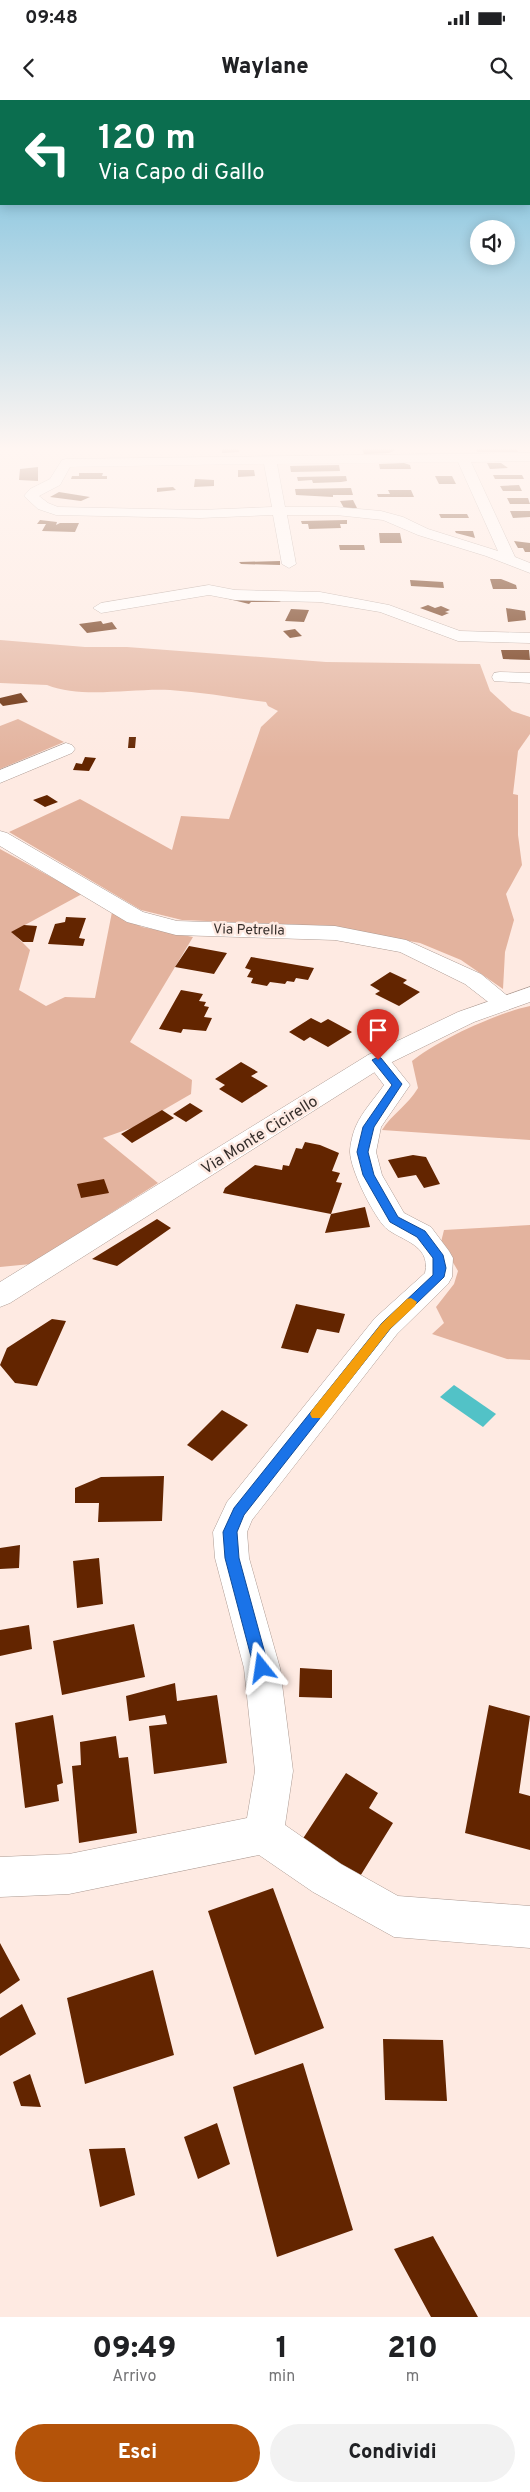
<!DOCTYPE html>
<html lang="it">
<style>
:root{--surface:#fff;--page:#f2f2f2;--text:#202124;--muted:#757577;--accent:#b45309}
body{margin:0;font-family:Overpass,sans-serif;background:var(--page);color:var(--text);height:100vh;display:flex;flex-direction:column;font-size:19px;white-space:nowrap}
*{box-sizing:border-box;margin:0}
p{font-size:16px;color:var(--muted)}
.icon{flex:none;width:28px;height:28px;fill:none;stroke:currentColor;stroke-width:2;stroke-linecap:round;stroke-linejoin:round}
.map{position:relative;height:2217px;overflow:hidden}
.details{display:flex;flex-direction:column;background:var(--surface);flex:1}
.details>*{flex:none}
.hud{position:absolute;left:0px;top:0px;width:530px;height:105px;box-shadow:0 2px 12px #0003;background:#0b6e4f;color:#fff;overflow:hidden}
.tools{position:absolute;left:470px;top:120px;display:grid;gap:10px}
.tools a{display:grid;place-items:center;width:45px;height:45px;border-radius:50%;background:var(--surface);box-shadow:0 2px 12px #0003;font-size:25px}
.pin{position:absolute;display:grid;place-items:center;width:42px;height:42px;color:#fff;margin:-51px -21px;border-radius:50% 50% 50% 0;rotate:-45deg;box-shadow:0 0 5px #0007}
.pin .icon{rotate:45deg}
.me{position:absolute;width:55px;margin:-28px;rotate:345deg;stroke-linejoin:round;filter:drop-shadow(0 0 4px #0008)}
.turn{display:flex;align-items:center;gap:18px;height:105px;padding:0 15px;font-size:22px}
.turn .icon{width:65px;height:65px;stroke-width:2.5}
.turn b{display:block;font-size:35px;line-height:42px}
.eta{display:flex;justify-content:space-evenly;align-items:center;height:85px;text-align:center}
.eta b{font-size:30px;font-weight:800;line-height:35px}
.cta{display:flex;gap:10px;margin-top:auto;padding:10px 15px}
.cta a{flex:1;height:58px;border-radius:30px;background:var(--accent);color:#fff;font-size:20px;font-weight:800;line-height:58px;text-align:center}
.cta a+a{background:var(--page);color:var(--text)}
.status{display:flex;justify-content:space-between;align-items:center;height:35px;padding:0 25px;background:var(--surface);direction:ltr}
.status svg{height:14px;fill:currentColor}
header{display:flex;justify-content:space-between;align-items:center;height:65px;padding:0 15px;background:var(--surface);font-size:22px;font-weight:800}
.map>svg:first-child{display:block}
.green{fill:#e3b39e}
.water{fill:#52c2c7}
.building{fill:#632500}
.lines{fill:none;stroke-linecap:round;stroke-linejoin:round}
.street-casing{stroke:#ad9b93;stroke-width:1}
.secondary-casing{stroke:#ad9b93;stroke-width:1}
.street{fill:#fff;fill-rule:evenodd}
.secondary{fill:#fff;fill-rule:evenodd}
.route{fill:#1a73e8;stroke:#114b97}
.slow{fill:#f59e0b}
.labels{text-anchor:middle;stroke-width:5;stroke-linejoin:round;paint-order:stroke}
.far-street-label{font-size:14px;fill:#352e2b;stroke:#feeae2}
.street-label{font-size:16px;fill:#352e2b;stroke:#feeae2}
</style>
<div class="status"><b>09:48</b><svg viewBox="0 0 49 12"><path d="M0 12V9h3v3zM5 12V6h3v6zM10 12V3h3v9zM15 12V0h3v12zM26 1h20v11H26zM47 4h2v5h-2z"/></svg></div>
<header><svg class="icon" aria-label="back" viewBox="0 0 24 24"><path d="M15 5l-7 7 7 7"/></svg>Waylane<svg class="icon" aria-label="search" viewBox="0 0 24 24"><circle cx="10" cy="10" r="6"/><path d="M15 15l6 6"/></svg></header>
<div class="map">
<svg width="530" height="2217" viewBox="0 0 530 2217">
<rect width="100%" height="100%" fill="#feeae2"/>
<path class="green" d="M0 540 85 547H127L326 562 480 564 490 591 512 611 530 617V634L518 651 513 694 518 695V735L522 765 506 794 514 820 505 852 503 889 461 860 420 843 328 826 182 820 141 810 9 732 80 699 172 750 181 716 229 719 261 627 278 611 268 606 266 602C234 598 202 592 170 590 132 588 82 599 47 585L0 583Z
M18 619 64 642 0 669V626Z
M0 749 82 794 12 832 30 850 19 890 46 906 65 897 95 898 112 812 142 827 193 837 130 942 192 980 191 994 134 1027 103 1038 158 1083 31 1164 0 1167Z
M530 906V1040L382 1030C392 1014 408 1005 418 988L412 961C438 940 497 913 530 906Z
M530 1125V1260L507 1259 432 1234 444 1223 436 1207 454 1184 458 1171 441 1142 444 1130Z"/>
<path class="water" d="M454 1285 496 1314 483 1327 440 1297Z"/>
<path class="building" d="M222 348H239V352L222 353Z
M362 348H395L396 350 389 353 364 354Z
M475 348H516L518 352H477Z
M404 363 410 365 411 369H380L379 364Z
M487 363H501L508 368 490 369Z
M339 365 340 371 291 372 290 366Z
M38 367V381L19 380 20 369Z
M238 370H254L255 376 238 377Z
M79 373H103L102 376H107V379H71L72 376H79Z
M493 375H522L524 379H495Z
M346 376 347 381 341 382 313 383 312 380 298 381 297 377Z
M435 376H452L456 384H439Z
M195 379 214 380V386L194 387Z
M519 385 522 391H503L500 386Z
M173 387 176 390 157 392V388Z
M351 388 353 395H333V397L296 395 295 389Z
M388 390H411L414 397H378L377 394H390Z
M59 392 90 397 81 401 50 397Z
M507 398H528L530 404H510Z
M353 400 357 408H344L340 401Z
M510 411H530V417L513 418Z
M439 414H467L469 418H441Z
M40 420 57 422 56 425 60 423H79L75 432 42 431 46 424H37Z
M347 420V424H340L341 428 309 429 308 424H302L301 421Z
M455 431H473L475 438 456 433Z
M379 433H400L402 443H380Z
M514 441 530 443V452H525L523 448H518Z
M339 445H364L365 450H340Z
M280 461V465L241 464 239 462Z
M490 479H501L516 485 517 489H493Z
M410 480 443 482 444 488 411 486Z
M225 498 278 500 281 502H251L249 504Z
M428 505 435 508 441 506 450 510 445 512 449 513 442 516 420 508Z
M506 508 525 511 526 520 508 522Z
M291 509 309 510 304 522 285 521Z
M101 521 103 524 112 522 117 529 87 533 79 524Z
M295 529 302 536 290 538 283 531Z
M501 550H529L530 560 503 559Z
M21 593 28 602 3 606 0 603V598Z
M129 637H136L135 648H128Z
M85 657 96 658 89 671 73 670 76 663 82 664Z
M47 695 58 702 45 707 33 700Z
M66 817 86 818 79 838 85 839 83 846 48 844 55 824 65 822Z
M24 825 37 826 33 842H23L11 832Z
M189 846 227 853 214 874 175 867Z
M251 857 314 868 308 880 296 878 294 882 287 881 285 884 270 882 267 886 251 883 253 878 247 877 251 870 245 868Z
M390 872 407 880 403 883 420 892 399 906 375 894 380 891 370 885Z
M181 890 203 894 199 901 206 902 204 906 209 907 204 917 212 918 206 931 183 929 181 933 159 929Z
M311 918 321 923 328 919 352 932 328 947 310 937 304 941 289 932Z
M241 962 258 972 251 976 268 986 242 1003 219 989 225 985 215 979Z
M190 1003 203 1011 186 1022 173 1014Z
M162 1010 174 1018 132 1043 121 1034Z
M305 1042 320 1045 339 1053 332 1071 340 1073 336 1082 342 1083 331 1114 223 1093 225 1088 255 1065 282 1070 283 1065 289 1066 296 1048 302 1049Z
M413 1055 426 1057 440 1084 424 1088 416 1075 398 1078 388 1060Z
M104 1079 109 1093 81 1098 77 1084Z
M365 1107 370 1127 325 1133 331 1114Z
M157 1119 171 1128 117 1166 92 1159Z
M296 1204 345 1214 339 1233 317 1229 308 1253 281 1248Z
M52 1219 66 1221 37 1286 15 1283 0 1265 7 1248Z
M222 1310 248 1325 212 1361 187 1345Z
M164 1376 162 1421 98 1422 99 1403H75V1388L101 1377Z
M20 1445 19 1468 0 1469V1448Z
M99 1458 103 1504 77 1508 73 1461Z
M134 1524 145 1577 62 1595 53 1541Z
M29 1525 32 1549 0 1556V1530Z
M300 1568 332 1570V1598L299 1597Z
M175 1583 177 1601 217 1595 227 1663 154 1674 149 1626 167 1624 165 1615 129 1621 126 1596Z
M489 1605 530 1616 519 1693 530 1696V1750L465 1733Z
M53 1615 63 1683 57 1685 59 1701 25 1708 15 1623Z
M116 1636 119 1658 128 1657 137 1733 79 1743 72 1666 81 1665 80 1642Z
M346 1673 378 1693 369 1708 393 1723 359 1778 302 1740Z
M273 1788 324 1928 255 1955 208 1811Z
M0 1843 20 1880 0 1894Z
M153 1870 174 1955 85 1984 67 1898Z
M22 1904 36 1934 0 1956V1918Z
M383 1939 443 1940 447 2001 385 2000Z
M303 1963 353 2130 277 2157 233 1987Z
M30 1974 41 2007 21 2006 13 1982Z
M217 2023 230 2064 198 2079 184 2037Z
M125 2048 135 2095 100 2107 89 2049Z
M433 2136 478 2217H431L394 2149Z"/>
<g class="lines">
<defs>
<path id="street" d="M530 353V361L471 362 515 457 530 463V473L486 456 418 435 383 420 336 415H287L296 464 289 468 282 464 273 415 200 418 56 415 38 409 24 396 30 389 50 379 62 360 66 359ZM458 362 498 451 428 429 403 417 381 411 336 407H285L277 364ZM264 364 272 407 200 410 58 407 48 403 39 396 60 385 70 367Z
M209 485 235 490 320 492 389 505 460 531 530 533V543L458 541 380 512 320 502 235 500 209 495 101 513 93 508 101 503Z
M500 572 530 573V583L494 581 492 577 494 573Z
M66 643 72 645 75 649 72 653 0 683V670Z
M0 731 7 733 143 812 177 821 335 826 406 840 481 874 516 903 512 908 504 910 496 908 465 884 400 852 335 840 176 835 127 822 0 746Z
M377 953 386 955 410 985 381 1027 376 1052 382 1075 404 1113 431 1127 449 1151 453 1158 452 1177 448 1184 397 1234 252 1420 247 1432 249 1458 280 1568 293 1671 285 1725 341 1764 398 1796 530 1806V1848L394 1837 313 1792 259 1755 69 1794 0 1797V1757L69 1754 247 1718 255 1671 244 1568 215 1458 213 1432 227 1402 375 1218 425 1173C432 1142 395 1140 383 1125 371 1110 351 1071 350 1052 350 1045 353 1032 356 1026 362 1012 375 998 384 985L365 960 368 955Z"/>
<path id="secondary" d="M530 887V902L474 922 386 965 10 1203 0 1207V1182L368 955 458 912Z"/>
</defs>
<use href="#street" class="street-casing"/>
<use href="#secondary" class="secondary-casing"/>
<use href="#street" class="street"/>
<use href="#secondary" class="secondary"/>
</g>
<linearGradient id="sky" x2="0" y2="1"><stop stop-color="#6cbadb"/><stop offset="0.53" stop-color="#fff6f2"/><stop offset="1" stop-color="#fff6f2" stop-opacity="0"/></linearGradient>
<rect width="530" height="658" fill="url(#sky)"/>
<path class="route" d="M378 957 381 958 402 984 374 1027 368 1052 374 1075 398 1117 425 1131 443 1155 446 1168 444 1177 390 1229 244 1415 237 1432 239 1458 269 1568 267 1573 262 1575 256 1573 254 1568 225 1458 223 1432 234 1408 382 1223 433 1175V1158L417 1137 390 1122 363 1075 357 1052 363 1027 392 985 372 960Z"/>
<path class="slow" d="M411 1198 417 1202 415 1206 390 1229 321 1318H312L310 1314 312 1310 382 1223 407 1199Z"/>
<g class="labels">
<g class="far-street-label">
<text transform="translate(249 829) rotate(1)" y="5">Via Petrella</text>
</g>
<g class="street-label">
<text transform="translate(259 1034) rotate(-32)" y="6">Via Monte Cicirello</text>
</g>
</g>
</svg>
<div class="tools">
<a><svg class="icon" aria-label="sound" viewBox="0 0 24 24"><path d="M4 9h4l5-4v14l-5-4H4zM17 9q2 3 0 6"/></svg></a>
</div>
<div class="pin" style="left:378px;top:960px;background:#d93025"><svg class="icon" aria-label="arrive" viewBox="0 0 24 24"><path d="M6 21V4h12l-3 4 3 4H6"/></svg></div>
<svg class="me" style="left:262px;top:1568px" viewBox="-20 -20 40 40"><path d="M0-17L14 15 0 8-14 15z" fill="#1a73e8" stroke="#fff" stroke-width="4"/></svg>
<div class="hud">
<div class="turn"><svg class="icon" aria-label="left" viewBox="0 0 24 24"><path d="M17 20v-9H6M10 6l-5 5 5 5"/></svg><div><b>120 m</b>Via Capo di Gallo</div></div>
</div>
</div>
<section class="details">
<div class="eta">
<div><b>09:49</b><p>Arrivo</p></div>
<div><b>1</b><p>min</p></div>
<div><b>210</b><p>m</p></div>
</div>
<div class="cta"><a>Esci</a><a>Condividi</a></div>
</section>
